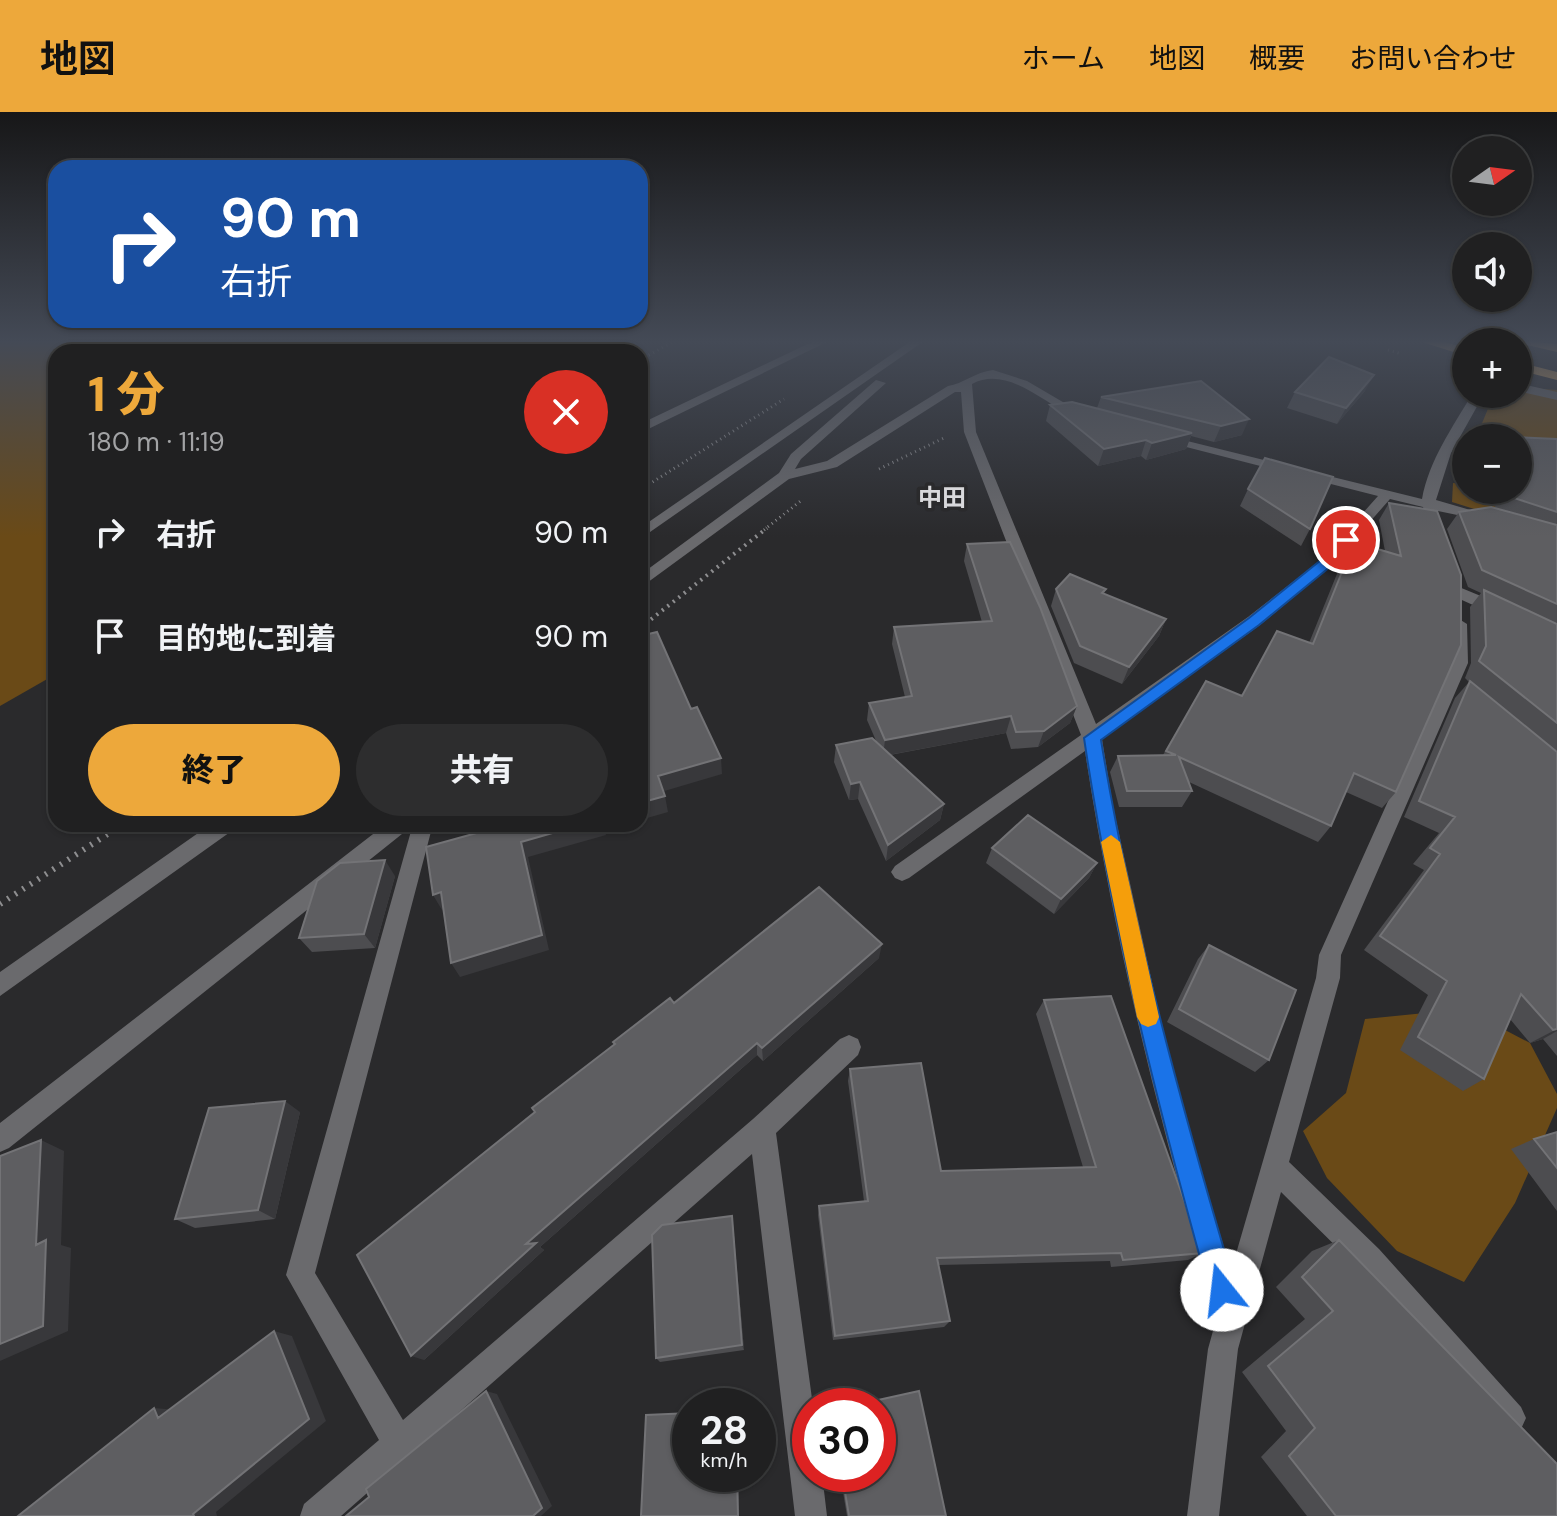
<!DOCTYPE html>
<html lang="ja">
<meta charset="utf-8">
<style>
:root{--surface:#202021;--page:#2d2d2e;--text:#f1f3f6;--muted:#a2a3a5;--line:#3d3e3f;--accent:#eda83b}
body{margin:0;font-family:"DM Sans","Noto Sans JP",sans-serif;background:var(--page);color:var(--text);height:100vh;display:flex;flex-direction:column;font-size:30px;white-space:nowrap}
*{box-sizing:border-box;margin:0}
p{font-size:26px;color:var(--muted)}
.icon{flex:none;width:44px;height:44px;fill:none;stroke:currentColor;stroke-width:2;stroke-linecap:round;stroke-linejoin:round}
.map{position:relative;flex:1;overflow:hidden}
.side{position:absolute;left:48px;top:232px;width:600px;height:488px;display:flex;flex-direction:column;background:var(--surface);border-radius:24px;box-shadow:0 2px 6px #0004,0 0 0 2px var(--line)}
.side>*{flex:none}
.hud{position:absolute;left:48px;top:48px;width:600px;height:168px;border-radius:24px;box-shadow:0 2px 6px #0004,0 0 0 2px var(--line);background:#1a4fa0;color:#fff;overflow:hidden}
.needle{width:52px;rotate:76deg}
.fabs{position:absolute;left:1452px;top:24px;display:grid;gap:16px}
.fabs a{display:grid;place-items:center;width:80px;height:80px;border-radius:50%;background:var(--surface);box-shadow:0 2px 6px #0004,0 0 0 2px var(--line);font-size:40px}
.speed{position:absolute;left:672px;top:1276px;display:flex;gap:16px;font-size:40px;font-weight:700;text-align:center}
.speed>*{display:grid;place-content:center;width:104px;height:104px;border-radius:50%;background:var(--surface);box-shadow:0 2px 6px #0004,0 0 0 2px var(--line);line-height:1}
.speed small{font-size:20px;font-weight:400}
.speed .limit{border:12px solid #d22;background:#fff;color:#111}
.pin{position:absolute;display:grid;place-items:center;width:68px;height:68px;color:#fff;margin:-34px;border:4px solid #fff;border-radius:50%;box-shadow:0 2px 8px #0007}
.me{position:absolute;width:88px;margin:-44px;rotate:344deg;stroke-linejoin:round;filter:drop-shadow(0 0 6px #0008)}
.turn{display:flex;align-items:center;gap:28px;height:168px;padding:0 40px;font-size:36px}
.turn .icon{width:104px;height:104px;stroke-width:2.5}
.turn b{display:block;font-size:56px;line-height:68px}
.round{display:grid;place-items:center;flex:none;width:84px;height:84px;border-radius:42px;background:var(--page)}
.head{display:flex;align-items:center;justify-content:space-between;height:136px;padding:0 40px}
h1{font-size:48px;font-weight:800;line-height:60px;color:var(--accent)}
.primary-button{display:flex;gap:16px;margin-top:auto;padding:16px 40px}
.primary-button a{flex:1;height:92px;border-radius:48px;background:var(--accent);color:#111;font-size:32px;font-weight:800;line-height:92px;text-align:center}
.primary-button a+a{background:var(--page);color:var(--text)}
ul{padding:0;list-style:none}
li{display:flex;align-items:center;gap:24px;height:104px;padding:0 40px}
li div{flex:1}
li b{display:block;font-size:30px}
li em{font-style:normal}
header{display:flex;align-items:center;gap:48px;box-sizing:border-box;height:112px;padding:0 40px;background:var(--accent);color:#111}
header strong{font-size:38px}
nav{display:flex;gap:44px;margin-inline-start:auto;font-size:28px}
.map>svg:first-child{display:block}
.green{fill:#6a4a17}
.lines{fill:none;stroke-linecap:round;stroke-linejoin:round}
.path-far2{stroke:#8e8e90;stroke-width:3;stroke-dasharray:1 4;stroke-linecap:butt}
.path-far1{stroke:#8e8e90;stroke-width:4;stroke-dasharray:2 5;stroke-linecap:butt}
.path{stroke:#8e8e90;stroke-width:6;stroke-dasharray:2 7;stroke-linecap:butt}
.minor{fill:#6a6a6d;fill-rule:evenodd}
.highway{fill:#e5ae5f;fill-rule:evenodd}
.wall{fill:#4d4d50}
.shaded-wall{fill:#38383b}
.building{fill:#5e5e61;stroke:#737376;stroke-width:2}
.route{fill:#1a73e8;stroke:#114b97;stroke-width:2}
.slow{fill:#f59e0b}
.labels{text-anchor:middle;stroke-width:7;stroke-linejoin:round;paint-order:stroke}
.far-quarter-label{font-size:24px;font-weight:bold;fill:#d9d9dc;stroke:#2a2a2c}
</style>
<header>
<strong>地図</strong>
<nav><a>ホーム</a><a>地図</a><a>概要</a><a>お問い合わせ</a></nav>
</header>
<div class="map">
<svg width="1557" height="1404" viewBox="0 0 1557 1404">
<rect width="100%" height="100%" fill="#2a2a2c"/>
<path class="green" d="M0 229H627L609 240H56V562L0 594Z
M1518 275 1557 278V370L1518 326H1476L1494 282H1518Z
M1453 371 1466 372V378H1502L1554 422 1452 390Z
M1465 897 1530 931 1557 982V996L1515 1091 1464 1170 1397 1139 1327 1066 1303 1019 1346 981 1365 907Z"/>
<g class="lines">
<path class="path-far2" d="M368 229 371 240
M1388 238 1402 242
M640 248 674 229
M879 357 946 325
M640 378 784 287
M764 418 803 387"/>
<path class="path-far1" d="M640 516 767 416"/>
<path class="path" d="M0 792 123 712"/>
<path class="minor" d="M814 229H829L640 321V312Z
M911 229H924L640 427V416Z
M993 258 1027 269 1085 303 1075 306C1044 291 1007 253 972 272L976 320 1096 612 1248 505 1321 448 1378 384 1159 328V322L1422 387C1429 348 1453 315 1472 282H1484L1451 341 1436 388 1491 404V410L1438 399 1431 405 1426 404 1423 395 1390 387 1331 454 1260 513 1102 627 1113 695 1174 969 1231 1159 1316 866 1319 843 1450 551 1451 512 1459 507 1467 512 1468 551 1341 843 1340 866 1289 1050 1379 1137 1521 1295 1526 1306 1521 1317 1510 1322 1499 1317 1359 1157 1281 1080 1238 1237 1219 1404H1187L1208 1237 1216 1208C1163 1021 1114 832 1085 639L909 766 902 769 895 766 891 760 895 754 1081 623 964 320 961 280H955L837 355 789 367 640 476V463L779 361 791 342 876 268 886 271 801 347 795 357 827 349 948 274C963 272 975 260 993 258Z
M1518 271 1557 280V288L1518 279Z
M1459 475 1505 494 1507 498 1499 503 1493 502 1453 484V476Z
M211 712H236L233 718 0 884V860Z
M386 712H410L407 718 9 1036 0 1040V1011Z
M413 712H433L315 1161 403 1308 753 1007 840 927 849 923 858 927 861 935 858 943 776 1021 813 1294H810V1362H822L827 1404H795L752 1042 341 1404H300L304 1392 379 1328 286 1163Z"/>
<path class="highway" d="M1419 229H1441L1466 236V244Z
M1521 229 1557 232V240L1523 232Z
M1518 250 1557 260V268L1518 258Z"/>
</g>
<path class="wall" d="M1201 269 1242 323 1214 330 1191 324 1186 337 1146 348 1141 344 1098 354 1046 309 1050 293 1097 296 1101 285Z
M1365 279 1337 312 1287 296 1295 280Z
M1466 327V356L1456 342Z
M1557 327V944L1543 927 1530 931 1510 907 1484 967 1463 979 1400 938 1428 883 1364 838 1424 758 1413 752 1439 721 1404 705 1455 586 1469 570 1465 566 1471 551 1470 495 1481 481 1468 475 1447 417 1459 400 1496 396 1482 378H1518Z
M1248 377 1310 417 1301 434 1240 394Z
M1389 391 1437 399 1396 680 1382 696 1346 680 1331 714 1318 730 1189 670 1192 679 1182 695H1119L1110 660 1118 644 1163 643 1206 569 1242 584 1277 519 1309 531 1343 447 1354 430 1385 439 1379 408Z
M967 432 1077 594 1070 611 1038 635 1011 637 1006 621 890 643 944 692 940 708 886 749 858 687 849 688 834 650 836 633 877 631 867 608 869 591 905 585 892 532 894 515 982 510 964 449Z
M1056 477H1106L1104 482 1166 507 1159 524 1122 572 1074 551 1051 494Z
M992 736 1097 751 1089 766 1054 802 986 751Z
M395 764 375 836 312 840 299 826Z
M1209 833 1269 948 1255 960 1167 910 1198 847Z
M879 846 763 949 757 943 540 1135 544 1138 424 1248 535 1000 614 932 613 930 674 891Z
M1044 888 1203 1141 1188 1148 1111 1155 1110 1149 938 1153 950 1209 944 1215 833 1228 818 1103 819 1094 864 1089 848 969 850 957 941 1059 1083 1055 1036 902Z
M300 1000 275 1107 195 1116 175 1107Z
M1557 1020V1099L1511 1037 1534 1027Z
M733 1112 744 1238 660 1250 656 1246Z
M1339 1128 1557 1404H1307L1261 1345 1286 1319 1242 1260 1305 1207 1276 1175 1312 1139Z
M840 1362H878L946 1404H847Z"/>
<path class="shaded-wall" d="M1374 263 1365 279 1337 312 1346 296Z
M1249 307 1242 323 1214 330 1221 314Z
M1192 321 1186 337 1146 348 1152 331Z
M1146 328 1141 344 1098 354 1104 337Z
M1166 507 1159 524 1122 572 1129 555Z
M1077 594 1070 611 1038 635 1044 619Z
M1011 604 1006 621 883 644 885 628Z
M721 646 722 662 661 680 658 664Z
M860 670 858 687 849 688 851 672Z
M665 684 668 700 640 708V691Z
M944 692 940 708 886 749 888 733Z
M584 712H624L604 717 606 723 528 745 549 838 460 865 451 851 521 730Z
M385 748 395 764 375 836 364 822Z
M1097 751 1089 766 1054 802 1061 787Z
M441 780 450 795 442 798 433 783Z
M882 832 879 846 763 949 762 936Z
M1557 917V919L1543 927 1530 931Z
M757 931V943L540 1135 544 1138 424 1248 411 1244 526 1132Z
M285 989 300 1000 275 1107 258 1098Z
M41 1028 64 1039 61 1133 71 1136 68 1219 0 1249V1232L36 1133Z
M732 1104 733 1112 744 1238 742 1233Z
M274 1219 292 1224 326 1309 216 1400 217 1404H194L193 1402Z
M486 1279 497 1282 552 1394 541 1404H533Z
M154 1296 177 1298 158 1306Z
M737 1362H739V1404H738Z"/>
<path class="building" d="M1329 245 1374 263 1346 296 1295 280Z
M1201 269 1249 307 1221 314 1101 285Z
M1072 290 1192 321 1152 331 1146 328 1104 337 1050 293Z
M1469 323 1557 327V400L1514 386 1507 378H1518V326H1467Z
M1265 346 1333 365 1310 417 1248 377Z
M1389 391 1437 399 1461 463V533L1396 680 1354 661 1331 714 1179 645 1192 679H1127L1118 644 1176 643 1166 639 1206 569 1242 584 1277 519 1313 532 1354 430 1401 444Z
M1491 395 1557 413V492L1482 458 1459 400Z
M1010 430 1040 495 1077 594 1044 619 1016 620 1011 604 885 628 869 591 912 584 894 515 992 509 967 432Z
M1070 462 1106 477 1102 481 1166 507 1129 555 1080 534 1056 477Z
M1484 478 1557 512V611L1479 549 1486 534Z
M657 520 691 597 697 595 721 646 658 664 665 684 640 691V524Z
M1470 569 1557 640V917L1553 918 1521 882 1484 967 1418 925 1447 869 1380 824 1440 742 1430 736 1455 705 1419 689Z
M872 626 944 692 888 733 860 670 851 672 836 633Z
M1028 703 1097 751 1061 787 992 736Z
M509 712H584L521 730 542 823 451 851 441 780 433 783 426 735Z
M385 748 364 822 299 826 317 769 340 751Z
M819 775 882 832 762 936 757 931 526 1132 536 1131 411 1244 357 1143 535 1000 532 996 615 932 613 930 670 886 674 891Z
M1209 833 1296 878 1269 948 1179 897Z
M1111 884 1203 1141 1123 1148 1121 1141 937 1146 950 1209 835 1224 819 1094 868 1089 850 957 921 951 941 1059 1096 1055 1044 888Z
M285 989 258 1098 175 1107 209 996Z
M1557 1020V1056L1534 1027Z
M41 1028 36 1133 46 1128 43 1214 0 1232V1044Z
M732 1104 742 1233 656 1246 652 1123 662 1113Z
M1339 1128 1557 1352V1404H1336L1289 1344 1315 1316 1268 1254 1333 1199 1302 1165Z
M274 1219 309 1307 193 1402 194 1404H18L154 1296 158 1306Z
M486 1279 542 1396 533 1404H346L369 1385 366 1377Z
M919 1279 946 1404H849L842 1362H878V1294H851Z
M690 1301V1362H737L738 1404H641L646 1303Z"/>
<linearGradient id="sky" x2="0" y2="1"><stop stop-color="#171718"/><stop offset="0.54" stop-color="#444a56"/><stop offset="1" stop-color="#444a56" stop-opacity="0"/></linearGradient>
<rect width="1557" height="425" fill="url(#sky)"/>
<path class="route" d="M1342 425 1353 428 1331 454 1259 513 1101 628C1132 815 1182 997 1236 1178L1232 1187 1222 1191 1213 1187 1209 1178C1158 996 1112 813 1084 626L1249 506 1321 448Z"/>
<path class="slow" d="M1111 723 1120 730 1159 905 1156 912 1148 915 1141 912 1137 905 1101 730Z"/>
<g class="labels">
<g class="far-quarter-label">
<text x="942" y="394">中田</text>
</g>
</g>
</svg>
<div class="fabs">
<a><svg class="needle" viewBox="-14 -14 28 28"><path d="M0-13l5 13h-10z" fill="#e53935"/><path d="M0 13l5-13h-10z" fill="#a2a3a5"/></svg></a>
<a><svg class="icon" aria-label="sound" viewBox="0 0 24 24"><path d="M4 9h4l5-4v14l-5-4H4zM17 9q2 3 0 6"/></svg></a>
<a>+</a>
<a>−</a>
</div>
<div class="speed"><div>28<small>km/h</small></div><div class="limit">30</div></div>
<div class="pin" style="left:1346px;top:428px;background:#d93025"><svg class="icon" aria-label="arrive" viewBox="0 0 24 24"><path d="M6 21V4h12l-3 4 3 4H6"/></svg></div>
<svg class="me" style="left:1222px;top:1178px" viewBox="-20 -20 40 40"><circle r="19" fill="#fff"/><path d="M0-13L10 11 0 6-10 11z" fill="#1a73e8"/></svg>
<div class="hud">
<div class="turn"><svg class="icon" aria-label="right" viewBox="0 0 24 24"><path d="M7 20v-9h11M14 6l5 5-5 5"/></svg><div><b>90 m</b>右折</div></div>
</div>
<section class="side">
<div class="head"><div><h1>1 分</h1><p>180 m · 11:19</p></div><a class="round" style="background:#d93025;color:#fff"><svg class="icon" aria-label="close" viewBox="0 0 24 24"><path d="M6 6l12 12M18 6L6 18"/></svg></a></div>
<ul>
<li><svg class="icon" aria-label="right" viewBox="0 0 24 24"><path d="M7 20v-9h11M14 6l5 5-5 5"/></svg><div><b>右折</b></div><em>90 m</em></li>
<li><svg class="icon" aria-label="arrive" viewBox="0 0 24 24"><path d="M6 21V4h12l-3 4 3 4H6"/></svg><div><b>目的地に到着</b></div><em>90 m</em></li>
</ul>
<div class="primary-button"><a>終了</a><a>共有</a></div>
</section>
</div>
